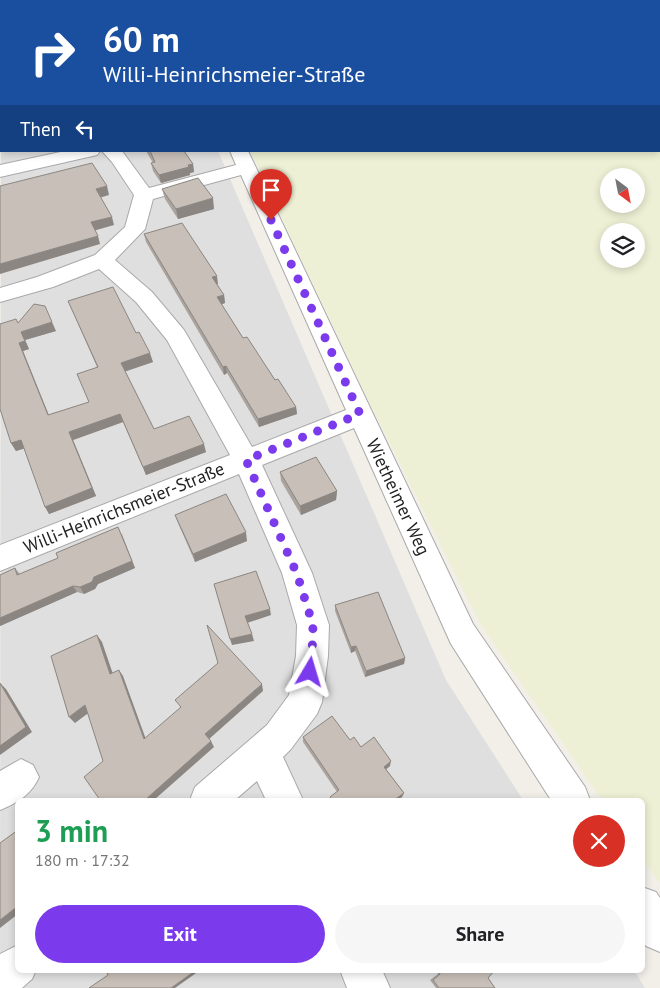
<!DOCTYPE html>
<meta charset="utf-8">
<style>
:root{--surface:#fff;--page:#f6f6f6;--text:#202124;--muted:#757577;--accent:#7c3aed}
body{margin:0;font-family:"PT Sans",sans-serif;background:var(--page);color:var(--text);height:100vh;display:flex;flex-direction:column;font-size:19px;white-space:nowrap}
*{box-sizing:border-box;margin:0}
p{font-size:16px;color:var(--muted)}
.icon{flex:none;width:28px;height:28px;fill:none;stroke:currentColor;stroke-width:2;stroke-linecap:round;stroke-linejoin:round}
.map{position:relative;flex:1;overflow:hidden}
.details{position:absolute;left:15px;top:798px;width:630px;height:175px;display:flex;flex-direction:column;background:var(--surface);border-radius:8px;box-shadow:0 2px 8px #0003}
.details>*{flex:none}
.hud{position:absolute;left:0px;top:0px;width:660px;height:152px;box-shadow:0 2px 8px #0003;background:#1a4fa0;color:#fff;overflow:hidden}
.needle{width:32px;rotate:148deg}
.fabs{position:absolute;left:600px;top:168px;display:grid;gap:10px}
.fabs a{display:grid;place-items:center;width:45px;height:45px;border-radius:50%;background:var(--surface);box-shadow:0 2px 8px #0003;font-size:25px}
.pin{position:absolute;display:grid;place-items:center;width:42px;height:42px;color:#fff;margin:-51px -21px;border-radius:50% 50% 50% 0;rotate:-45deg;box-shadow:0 0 5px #0007}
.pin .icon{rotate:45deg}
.me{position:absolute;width:55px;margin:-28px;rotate:7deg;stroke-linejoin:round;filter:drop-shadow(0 0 4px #0008)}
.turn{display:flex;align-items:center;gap:18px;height:105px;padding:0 20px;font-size:22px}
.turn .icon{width:65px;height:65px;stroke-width:2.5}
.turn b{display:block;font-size:35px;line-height:42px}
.then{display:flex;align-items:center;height:48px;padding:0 20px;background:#0003;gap:10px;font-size:19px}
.round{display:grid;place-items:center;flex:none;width:52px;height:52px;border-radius:26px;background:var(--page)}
.summary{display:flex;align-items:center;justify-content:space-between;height:85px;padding:0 20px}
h1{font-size:30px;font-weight:800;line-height:38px;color:#1e9e55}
.cta{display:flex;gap:10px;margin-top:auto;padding:10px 20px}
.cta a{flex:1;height:58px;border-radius:30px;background:var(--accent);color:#fff;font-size:20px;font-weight:800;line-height:58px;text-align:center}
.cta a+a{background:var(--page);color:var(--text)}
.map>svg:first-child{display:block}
.residential{fill:#e0dfdf}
.farmland{fill:#eef0d5;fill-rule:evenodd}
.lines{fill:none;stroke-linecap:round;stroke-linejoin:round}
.stream{fill:#aad3df;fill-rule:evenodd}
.minor-casing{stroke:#a9a9a9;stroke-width:2}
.major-casing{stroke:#a06b00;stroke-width:2}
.minor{fill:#fff;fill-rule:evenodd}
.major{fill:#fcd6a4;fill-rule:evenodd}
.wall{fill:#aba49e}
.shaded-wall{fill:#8b8681}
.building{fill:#c7bfb8;stroke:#8b8681}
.route{stroke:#7c3aed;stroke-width:9;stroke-dasharray:0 16.2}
.labels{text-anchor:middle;stroke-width:4.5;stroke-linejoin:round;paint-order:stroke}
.street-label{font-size:18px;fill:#222;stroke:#fff}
</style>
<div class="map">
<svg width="660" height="988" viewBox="0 0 660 988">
<rect width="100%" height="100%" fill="#f2efe9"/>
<path class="residential" d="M1 115V151H218L446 680 523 800H18V970H634L645 988H0Z"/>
<path class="farmland" d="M0 0H415L1 1 0 81Z
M659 59 660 60V884L643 859 642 800H602L481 625 373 410 250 151H659ZM636 176V204H609V176ZM609 231H636V259H609Z"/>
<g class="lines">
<path class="stream" d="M538 0H544L545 1H540Z
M659 47H660V49H659Z"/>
<defs>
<path id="minor" d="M65 151H100L97 155 0 177V165Z
M102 151H122L149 188 236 165 230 151H248L473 624 585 787 590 800H551L451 644 354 428 262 465 312 573 329 625 328 656 322 702 317 714 291 749 283 757 303 800H266L257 781 235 800H190L195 787 267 725 289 695 296 656 297 625 282 573 239 474 0 571V545L230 455 167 340 136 302 99 269 53 287 0 302V288L37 277 95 255 125 227 134 195 112 162ZM241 175 346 410 252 447 184 330 152 292 115 260 145 229 153 199Z
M21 759 33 765 39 777C31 795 17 803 0 810V771Z
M642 887 656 892 660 898V952L646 946 642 941Z
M18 945V970H36L32 979 22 988H0V954Z
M340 970H382L390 988H347Z"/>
<path id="major" d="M0 84H1V94H0Z"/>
</defs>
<use href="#minor" class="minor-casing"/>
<use href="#major" class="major-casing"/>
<use href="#minor" class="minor"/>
<use href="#major" class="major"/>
</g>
<path class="wall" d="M146 151H184L193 164 194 172 190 173V175L161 183 153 171 151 163H153Z
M162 189 214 209 178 219 165 199Z
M144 234 218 284H217L224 295 225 303 221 304 243 338 296 407 297 414 259 427 227 373 224 375 146 242Z
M68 301 136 333 153 362 125 371 154 429 206 452 146 475 123 422 73 440 96 496 49 514 24 448 16 451 11 443 18 323 56 331 25 340 29 349 23 351 49 415 89 402 97 367Z
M280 472 337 491 336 500 301 515 281 481Z
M175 515 247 541 195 562 178 523Z
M122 534 135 568 98 584 95 589 84 594 77 592 0 626V575L15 568 20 574Z
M335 605 405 658 404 664 365 677 355 651 351 653 335 611Z
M303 737 350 740 361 747 390 766 386 769 404 793 402 797 398 800H330V797L337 792 303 742Z
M435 970H495L488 978 495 988H436L430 980 438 974Z"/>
<path class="shaded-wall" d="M193 164 194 172 190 173V175L161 183 159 175Z
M107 186 109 195 99 198 96 189Z
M213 198 214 209 178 219 176 209Z
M112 217 114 225 93 231 91 222Z
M98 236 100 244 0 274V264Z
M217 276 218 284 214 285 212 277Z
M224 295 225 303 218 306 217 297Z
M52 322 56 331 25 340 29 349 23 351 52 424 48 415 19 343 21 332Z
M150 353 153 362 124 372 121 363Z
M226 366 227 373 224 375 223 367Z
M296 407 297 414 259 427 258 419Z
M120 414 123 422 73 440 96 496 49 514 45 507 69 432Z
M21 440 26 448 16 451 11 443Z
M204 444 206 452 146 475 143 467Z
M337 491 336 500 301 515 300 506Z
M118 527 135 568 98 584 95 589 84 594 80 587 94 577Z
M246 532 247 541 195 562 193 554Z
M73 586 77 592 0 626V618Z
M270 609 271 615 247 623 245 616Z
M252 634 254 641 232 645 230 639Z
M97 635 102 642 115 680 110 674Z
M356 646 355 651 351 653V647Z
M405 658 404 664 365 677 366 671Z
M119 670 123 676 148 745 144 739Z
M0 683 6 689 32 732 0 755Z
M262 684 263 691 208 740 205 734Z
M85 705 91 711 75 723 69 717Z
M211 741 214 747 154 800H145Z
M391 761 390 766 383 772 384 767Z
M404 793 402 797 398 800H394Z
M18 906V914L0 928V920Z
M194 970H198L199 971 175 988H171Z"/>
<path class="building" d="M150 151H184L193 164 188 165 189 167 159 175 151 163 155 162Z
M92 163 107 186 96 189 112 217 91 222 98 236 0 264V186Z
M198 178 213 198 176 209 162 189Z
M182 223 217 276 212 277 224 295 217 297 243 338 247 337 275 380 278 379 296 407 258 419 226 366 223 367 144 234Z
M113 287 136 333 139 332 150 353 121 363 154 429 189 416 204 444 143 467 120 414 69 432 92 488 45 507 21 440 11 443 0 409V324L16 319 18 323 34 304 45 306 52 322 21 332 25 341 19 343 48 415 89 402 77 374 98 367 68 301Z
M316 457 337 491 300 506 280 472Z
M226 494 246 532 193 554 175 515Z
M118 527 132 561 94 577 92 582 80 587 73 586 0 618V575L15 568 17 575 58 558 56 553Z
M256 571 270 609 245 616 252 634 230 639 214 584Z
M378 592 405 658 366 671 356 646 351 647 335 605Z
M207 625 262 684 205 734 211 741 145 800H100L84 777 103 761 85 705 69 717 51 656 97 635 110 674 119 670 144 739 181 707 175 700 218 663Z
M0 683 26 727 0 746Z
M332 716 350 740 354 737 361 747 374 737 391 761 384 767 404 793 394 800H332L330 797 339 790 303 737Z
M18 830V906L0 920V843Z
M106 970H194L195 971 171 988H89L108 975Z
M438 970H495L488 978 495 988H439L433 980 440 974Z"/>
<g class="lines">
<path class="route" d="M271 220 360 414 246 460 297 574 313 625 312 656 310 672"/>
</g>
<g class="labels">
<g class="street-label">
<text transform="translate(398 497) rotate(65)" y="6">Wietheimer Weg</text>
<text transform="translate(124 508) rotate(-22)" y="6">Willi-Heinrichsmeier-Straße</text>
</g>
</g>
</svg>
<div class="fabs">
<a><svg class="needle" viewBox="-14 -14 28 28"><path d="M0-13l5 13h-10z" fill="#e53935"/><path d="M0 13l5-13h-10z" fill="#757577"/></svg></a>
<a><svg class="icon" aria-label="layers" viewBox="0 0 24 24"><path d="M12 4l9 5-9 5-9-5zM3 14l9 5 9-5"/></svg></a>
</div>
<div class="pin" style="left:271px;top:220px;background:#d93025"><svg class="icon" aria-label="arrive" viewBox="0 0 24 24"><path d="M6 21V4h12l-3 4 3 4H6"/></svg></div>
<svg class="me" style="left:310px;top:672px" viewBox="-20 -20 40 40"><path d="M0-17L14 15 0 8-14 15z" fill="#7c3aed" stroke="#fff" stroke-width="4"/></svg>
<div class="hud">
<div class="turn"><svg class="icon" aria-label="right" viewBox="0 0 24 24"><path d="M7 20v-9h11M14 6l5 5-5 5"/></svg><div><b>60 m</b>Willi-Heinrichsmeier-Straße</div></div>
<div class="then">Then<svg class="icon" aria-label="left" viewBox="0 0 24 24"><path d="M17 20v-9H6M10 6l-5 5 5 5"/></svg></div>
</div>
<section class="details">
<div class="summary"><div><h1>3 min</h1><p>180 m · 17:32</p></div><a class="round" style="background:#d93025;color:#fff"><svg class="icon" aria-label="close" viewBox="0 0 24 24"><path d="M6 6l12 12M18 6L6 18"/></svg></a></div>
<div class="cta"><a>Exit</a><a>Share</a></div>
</section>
</div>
